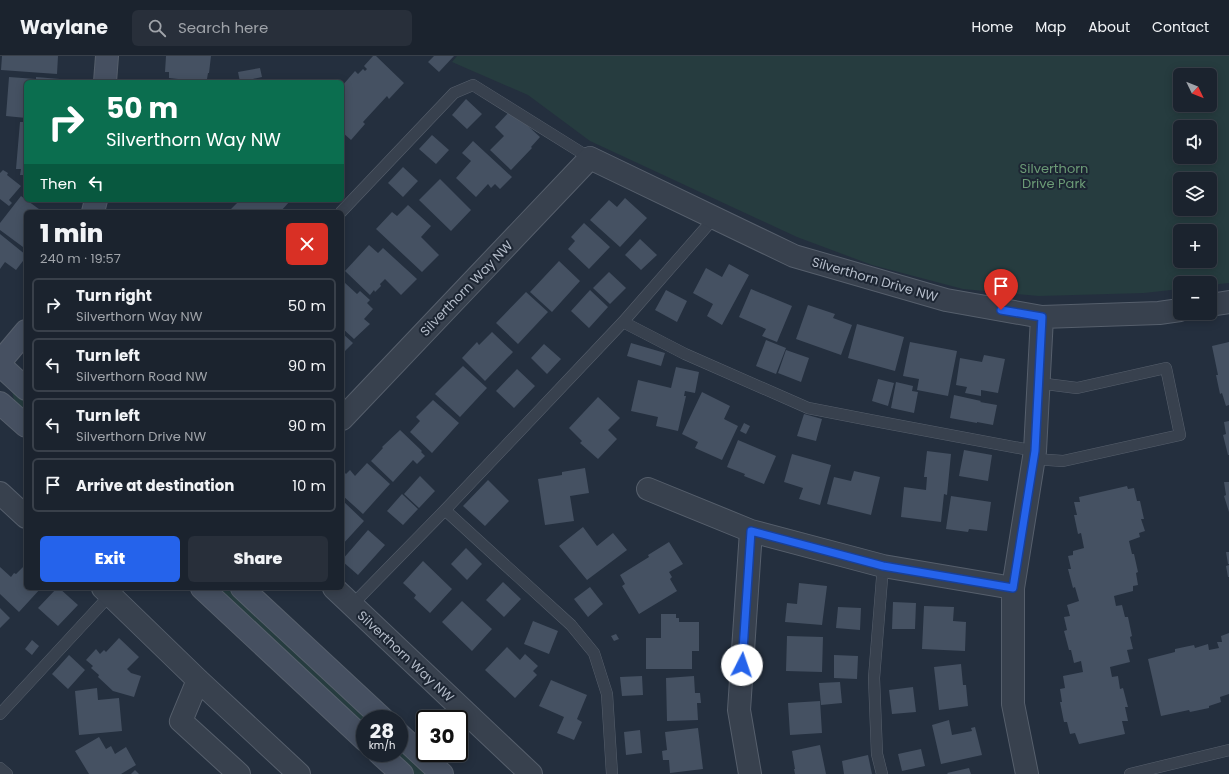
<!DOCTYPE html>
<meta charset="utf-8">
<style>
:root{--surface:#1b232e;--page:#282f3a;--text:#f1f3f6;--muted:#a0a4aa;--line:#39404a;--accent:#2563eb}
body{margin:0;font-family:Poppins,sans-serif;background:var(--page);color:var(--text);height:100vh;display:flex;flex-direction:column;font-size:15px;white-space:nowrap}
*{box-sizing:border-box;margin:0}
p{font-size:13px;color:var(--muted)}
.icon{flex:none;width:22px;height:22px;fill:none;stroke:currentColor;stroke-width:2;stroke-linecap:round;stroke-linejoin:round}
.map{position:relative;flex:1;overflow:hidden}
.side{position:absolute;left:24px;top:154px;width:320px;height:380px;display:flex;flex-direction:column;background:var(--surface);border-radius:6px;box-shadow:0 2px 10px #0003,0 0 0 1px var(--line)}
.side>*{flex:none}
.top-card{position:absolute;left:24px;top:24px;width:320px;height:122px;border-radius:6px;box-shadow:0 2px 10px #0003,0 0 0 1px var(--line);background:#0b6e4f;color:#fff;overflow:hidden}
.needle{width:26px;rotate:133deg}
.tools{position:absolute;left:1173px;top:12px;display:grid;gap:8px}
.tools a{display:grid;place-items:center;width:44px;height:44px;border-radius:6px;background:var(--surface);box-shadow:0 2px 10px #0003,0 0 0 1px var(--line);font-size:20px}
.speed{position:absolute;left:356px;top:654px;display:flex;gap:8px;font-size:20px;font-weight:700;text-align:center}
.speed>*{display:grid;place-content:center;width:52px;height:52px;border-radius:50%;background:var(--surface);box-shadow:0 2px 10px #0003,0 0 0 1px var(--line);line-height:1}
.speed small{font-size:10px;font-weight:400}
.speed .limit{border:2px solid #111;border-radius:6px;background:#fff;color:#111}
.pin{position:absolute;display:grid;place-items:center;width:34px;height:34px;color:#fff;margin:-41px -17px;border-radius:50% 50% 50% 0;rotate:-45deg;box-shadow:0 0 4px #0007}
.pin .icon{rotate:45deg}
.me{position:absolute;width:44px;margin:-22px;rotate:4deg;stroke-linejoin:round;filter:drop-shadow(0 0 3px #0008)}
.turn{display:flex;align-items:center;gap:14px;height:84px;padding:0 16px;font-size:18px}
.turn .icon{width:52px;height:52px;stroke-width:2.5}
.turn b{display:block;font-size:28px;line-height:34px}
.then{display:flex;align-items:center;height:38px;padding:0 16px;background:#0003;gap:8px;font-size:15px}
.round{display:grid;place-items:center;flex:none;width:42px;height:42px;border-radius:6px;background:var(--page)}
.summary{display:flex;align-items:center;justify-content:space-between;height:68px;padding:0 16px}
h1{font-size:24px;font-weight:800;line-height:30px}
.action{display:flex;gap:8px;margin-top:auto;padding:8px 16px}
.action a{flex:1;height:46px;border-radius:6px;background:var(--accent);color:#fff;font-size:16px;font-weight:800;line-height:46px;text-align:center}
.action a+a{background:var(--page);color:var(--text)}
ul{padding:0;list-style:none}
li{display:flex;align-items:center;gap:12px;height:54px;margin:0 8px 6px;padding:0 8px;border:2px solid var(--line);border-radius:6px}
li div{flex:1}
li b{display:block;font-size:15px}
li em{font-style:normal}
header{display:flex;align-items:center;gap:24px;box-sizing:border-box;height:56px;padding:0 20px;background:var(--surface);border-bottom:1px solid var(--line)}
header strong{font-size:19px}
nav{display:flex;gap:22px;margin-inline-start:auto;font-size:14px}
.search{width:280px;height:36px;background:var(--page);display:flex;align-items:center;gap:10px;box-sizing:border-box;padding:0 14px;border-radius:6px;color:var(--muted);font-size:15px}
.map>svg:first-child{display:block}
.green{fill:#263c3f;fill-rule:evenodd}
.building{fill:#455162}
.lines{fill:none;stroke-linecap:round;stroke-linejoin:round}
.lane-casing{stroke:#565f6c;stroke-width:12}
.street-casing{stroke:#565f6c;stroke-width:24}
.secondary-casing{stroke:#565f6c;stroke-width:24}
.lane{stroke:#38414e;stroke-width:11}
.street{stroke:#38414e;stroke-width:22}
.secondary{stroke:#465061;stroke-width:22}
.route-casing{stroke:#184099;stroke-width:10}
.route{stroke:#2563eb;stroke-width:7}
.labels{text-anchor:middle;stroke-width:4;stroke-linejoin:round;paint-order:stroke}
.park-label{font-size:13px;fill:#6b9a76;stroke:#1d2633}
.street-label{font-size:13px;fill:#b4bcc9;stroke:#1d2633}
</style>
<header>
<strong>Waylane</strong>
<div class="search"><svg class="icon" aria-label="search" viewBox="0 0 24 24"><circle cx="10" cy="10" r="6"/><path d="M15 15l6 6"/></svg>Search here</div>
<nav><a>Home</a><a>Map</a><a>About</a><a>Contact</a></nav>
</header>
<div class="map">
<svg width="1229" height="718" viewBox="0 0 1229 718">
<rect width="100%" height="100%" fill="#242f3e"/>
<path class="green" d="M457 0H1229V227L1210 229V227H1180V233L1144 237 1039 240 963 233 872 209 797 181 590 85 528 39 452 6ZM1180 19H1210V49H1180ZM1180 71H1210V101H1180ZM1180 123H1210V153H1180ZM1180 175H1210V205H1180Z
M11 331 26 342V358L15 348Z
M213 532H232L374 663H365V673Z
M399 686 433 718H413L390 697H399Z"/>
<path class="building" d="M2 0H58L57 18 1 14Z
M166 0H211L209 17H208L207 23H217V26H178V23L169 22V16H165Z
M373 0H376L404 27 389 43 387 40 363 66 365 68 351 84 342 76V30L355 15 358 18 363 13 365 15 367 13 364 10Z
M434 0H454L439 16 428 6Z
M260 12 262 21 240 26 238 16Z
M9 21 36 23V21L60 23V26H26V62L6 60Z
M466 43 482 58 467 73 452 59Z
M511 54 529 69 528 70 540 81 531 91 532 92 511 114 490 94 504 80 495 71Z
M20 66H26V119H20L21 113H16Z
M432 79 449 94 436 108 419 93Z
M473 85 512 121 500 133 495 128 491 132 488 128 476 141 456 122 471 105 462 97Z
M403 111 418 125 403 141 388 127Z
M3 114 8 117 7 119 21 130 9 144 12 147 9 150 0 143V117Z
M440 123 471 154 451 175 419 144Z
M21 140 43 156H26V188L23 191 0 174V167Z
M625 142 647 162 620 191 590 164 609 144 617 151Z
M240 144 244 145 245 144H291L280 156H233L230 154Z
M408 149 431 170 421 181 439 199 422 216 376 173 392 156 397 160Z
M584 167 610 191 589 213 568 193 575 185 571 181Z
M0 178 26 199V201L16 214 5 206 0 213Z
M640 183 657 199 641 214 625 199Z
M369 189 378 197 383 192 417 223 401 239 385 223 380 228 381 230 375 236 374 234 370 239 345 215Z
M559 205 580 225 552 256 530 236Z
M729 208 749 219 722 269 707 260 713 248 693 237 706 212 722 221Z
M609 216 626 232 610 248 593 232Z
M344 226 357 238 360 235 370 244 367 247 373 253 364 263 370 268 354 283 342 272V228Z
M751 233 792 250 777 286 762 280 766 273 739 261Z
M590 234 608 251 589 272 571 255Z
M666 234 687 245 677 266 655 254Z
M526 236 548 256 518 288 496 267Z
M808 249 835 258 833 262 852 269 841 299 796 283Z
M857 268 904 281 895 315 848 302Z
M492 276 513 296 485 325 462 302 477 286 479 289Z
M342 277 353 287 342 298Z
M766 284 786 292 776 318 756 310Z
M910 286 957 295 948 340 917 334 919 323 903 320Z
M1229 286V349L1226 350 1222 337 1220 338 1216 319H1218L1212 290Z
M631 287 665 297 661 310 627 300Z
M544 288 561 303 547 318 531 302Z
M786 294 809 302 801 326 778 317Z
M984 299 1005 303 998 337 981 334V340L965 337 967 331 956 329 960 302 982 306Z
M463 310 487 332 460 361 435 338Z
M676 311 699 316 695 337 685 335 684 340H686L678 375 656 370 658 361 631 355 638 324 671 332Z
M517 313 535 330 514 352 496 335Z
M878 323 894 327 888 350 872 345Z
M896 326 913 330 912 335 918 336 914 357 891 352Z
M702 336 730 350 724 363 738 370 722 404 695 392 698 386 682 378Z
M954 339 981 345 980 346 997 349 993 369 977 366V367L950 362Z
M598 341 620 362 608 374 617 383 598 403 580 387 582 385 569 372Z
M433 344 459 367 432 397 410 376 420 365 416 361Z
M804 358 822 363 816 385 797 380Z
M1229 365V399H1228L1223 379 1226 378 1224 366Z
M744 367 750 370 746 378 740 375Z
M400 374 422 395 421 396 425 400 417 408 413 404 393 426 371 405 383 392 382 391Z
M738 384 776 400 764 428 744 420 745 418 727 411Z
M964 394 992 399 988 425 959 420Z
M927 395 951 398 947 439 944 438 941 466 901 461 904 431 926 434 927 421H924Z
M792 398 831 409 820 449 799 443 803 432 784 426Z
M367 407 390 428 363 458 342 439V414L346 418 350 414 355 420Z
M585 412 589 437 570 440 574 465 545 469 538 423 562 419V416Z
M854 415 880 421 871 459 827 448 834 421 851 425Z
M420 420 435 435 419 452 404 438Z
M488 424 509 445 485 470 463 450Z
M1224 426H1229V456L1224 440 1226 439Z
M1127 430 1128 433 1134 432 1137 445H1140L1144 463H1141L1145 475 1139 477 1140 481 1129 485 1132 498H1134L1138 516 1136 517 1138 529 1133 530V535L1114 540 1116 550 1122 549 1125 561H1128L1132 580 1130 581 1133 593 1127 594 1130 606 1110 611 1112 621 1118 620 1120 633 1123 632 1128 651H1125L1128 665H1122L1125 678 1079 688 1075 677 1070 678 1067 666H1064L1060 646H1062L1060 633 1065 632 1063 620 1083 616 1081 605 1074 607 1071 594H1069L1064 575 1067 574 1064 561 1070 560 1067 549 1079 545 1075 531 1073 532 1068 513H1071L1068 500 1073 499V495L1084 492 1081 477 1078 478 1074 459H1077L1074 446H1080L1079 441Z
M402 438 418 453 403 469 387 455Z
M951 440 991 446 987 475 969 473 968 476 946 473Z
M342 444 364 465 342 489Z
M583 471 597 490 613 477 627 494 587 524 559 490Z
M368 474 385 489 358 519 342 505V504Z
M669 486 683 508 669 516 672 521 670 523 677 535 639 558 622 530 625 528 620 519 649 501 648 499Z
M466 492 482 508 467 524 451 508Z
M1226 496H1229V508H1228Z
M423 505 452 533 430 557 414 542 416 539 403 527Z
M26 508V532H41L19 556 0 538V511L11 521 14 517 16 518Z
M1229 509V521H1228L1226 510Z
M503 526 521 543 504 561 486 544Z
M799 527 827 530 822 569 785 566 787 547 797 548Z
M590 531 603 548 588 561 574 543Z
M57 532H59L78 549 58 570 38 552Z
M462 545 492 573 472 595 442 566Z
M893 546 916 547 915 573H892Z
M924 550 954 551 953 565 966 566 965 595 922 593Z
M838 551 861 552 860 574 836 572Z
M0 552 10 562 0 572Z
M661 558H676V562H679V566H699V595H692V613H646V582H661Z
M533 565 558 575 549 598 524 588Z
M1229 577V638L1220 641 1221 646 1209 650V652L1190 656 1189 654 1161 660 1148 603 1175 596V593L1194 589 1195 592 1208 588 1209 594 1219 592 1217 586H1222L1221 580Z
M616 578 619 583 614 585 611 580Z
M787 580 823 581 822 616 786 615Z
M119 582 139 601 127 613 131 617 141 620 134 641 113 635 98 621 99 619 91 612 93 610 86 604 96 593 100 598 104 594 106 596Z
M32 584 39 590 32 599 25 593Z
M507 591 520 604 525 598 538 610 533 615 537 619 515 642 485 614Z
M69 599 85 614 68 633 52 618Z
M834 599 858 600 857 623 834 622Z
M961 608 963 629H966L968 650 939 654 934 611Z
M642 620 643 639 622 640 620 621Z
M694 620 695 637H700L701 647H697L698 664 667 665 666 622Z
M551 624 587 639 577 663 582 666 574 684 557 677 564 661 539 650Z
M840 626 842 647 821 649 819 627Z
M913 631 916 656 892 658 889 634Z
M97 632 98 644 119 642 122 675 79 679 75 635Z
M820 645 822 677 790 679 788 647Z
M949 664 952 679 972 675 971 672 975 671 982 699 941 708 932 669Z
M698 672 703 713 670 717 669 704H663L662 695 667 694 665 676Z
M640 674 642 697 626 699 624 676Z
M99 681 106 693 111 690 115 698 126 691 136 709 121 718H89L75 695Z
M820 689 826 718H795L794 713H795L792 695Z
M921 693 925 710 902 715 898 698Z
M868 699 872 718H844L842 705Z
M969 712 971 718H948L947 717Z
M135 714 139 718H131Z"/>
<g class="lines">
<defs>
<path id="lane" d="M341 156 454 37 473 29 590 102
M623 266 685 298 808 352 875 365 1035 395
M1034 403 1063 405 1180 379 1166 312 1077 332 1038 327
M445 454 571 569 594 597 607 638 612 718
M352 549 445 454 623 266 715 161
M0 658 110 539
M0 712 7 718
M882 718 877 698 874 622 883 510
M1130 718 1229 694"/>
<path id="street" d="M1210 249 1229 246
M342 363 590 102 794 200 946 244 1042 261 1159 257 1180 254
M648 433 751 475 883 510 1013 532
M0 437 26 461
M103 532 198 624 299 718
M334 532 531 718
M198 624 181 665 239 718
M750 718 739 654 751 475
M1027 718 1013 648V532L1035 395 1042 261"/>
<path id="secondary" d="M105 26 107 0
M93 156 96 144
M0 306 26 275
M0 309 26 333
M0 347 26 370
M202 532 365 684
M242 532 383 663
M399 678 442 718
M379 697 402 718"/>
</defs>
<use href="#lane" class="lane-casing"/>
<use href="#street" class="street-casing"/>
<use href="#secondary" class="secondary-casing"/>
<use href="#lane" class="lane"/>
<use href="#street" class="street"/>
<use href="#secondary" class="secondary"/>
</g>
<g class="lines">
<defs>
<path id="route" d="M742 609 751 475 883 510 1013 532 1035 395 1042 261 1001 254"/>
</defs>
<use href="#route" class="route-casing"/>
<use href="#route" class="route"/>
</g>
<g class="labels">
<g class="park-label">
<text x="1054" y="117">Silverthorn<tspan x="1054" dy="15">Drive Park</tspan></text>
</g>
<g class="street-label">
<text transform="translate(875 223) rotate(16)" y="5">Silverthorn Drive NW</text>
<text transform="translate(466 232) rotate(-46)" y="5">Silverthorn Way NW</text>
<text transform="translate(406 600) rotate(43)" y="5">Silverthorn Way NW</text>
</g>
</g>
</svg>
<div class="tools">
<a><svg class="needle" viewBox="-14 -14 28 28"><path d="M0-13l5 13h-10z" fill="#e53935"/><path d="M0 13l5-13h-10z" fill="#a0a4aa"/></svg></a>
<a><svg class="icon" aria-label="sound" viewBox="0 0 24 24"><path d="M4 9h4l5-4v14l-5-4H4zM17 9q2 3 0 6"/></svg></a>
<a><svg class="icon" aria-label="layers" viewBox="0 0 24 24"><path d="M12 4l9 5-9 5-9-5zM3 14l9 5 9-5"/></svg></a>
<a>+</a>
<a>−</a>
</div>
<div class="speed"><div>28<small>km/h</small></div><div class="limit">30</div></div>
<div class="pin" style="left:1001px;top:254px;background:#d93025"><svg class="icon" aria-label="arrive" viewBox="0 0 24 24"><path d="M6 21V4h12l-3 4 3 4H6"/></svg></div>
<svg class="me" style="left:742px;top:609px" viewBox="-20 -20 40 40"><circle r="19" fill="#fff"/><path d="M0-13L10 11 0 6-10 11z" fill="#2563eb"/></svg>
<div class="top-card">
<div class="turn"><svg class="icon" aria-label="right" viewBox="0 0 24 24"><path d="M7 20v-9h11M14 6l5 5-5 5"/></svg><div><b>50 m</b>Silverthorn Way NW</div></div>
<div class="then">Then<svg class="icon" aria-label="left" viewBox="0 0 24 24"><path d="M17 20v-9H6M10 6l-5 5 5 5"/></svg></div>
</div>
<section class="side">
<div class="summary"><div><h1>1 min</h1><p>240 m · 19:57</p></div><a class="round" style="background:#d93025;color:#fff"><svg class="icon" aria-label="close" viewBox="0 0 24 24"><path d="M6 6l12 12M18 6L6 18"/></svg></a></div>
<ul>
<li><svg class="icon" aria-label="right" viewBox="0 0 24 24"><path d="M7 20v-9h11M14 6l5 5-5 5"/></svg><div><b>Turn right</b><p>Silverthorn Way NW</p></div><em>50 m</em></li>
<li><svg class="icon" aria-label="left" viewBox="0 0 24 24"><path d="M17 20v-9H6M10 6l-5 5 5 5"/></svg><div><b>Turn left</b><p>Silverthorn Road NW</p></div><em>90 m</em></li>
<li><svg class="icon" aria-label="left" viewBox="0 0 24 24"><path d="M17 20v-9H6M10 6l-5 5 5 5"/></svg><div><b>Turn left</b><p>Silverthorn Drive NW</p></div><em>90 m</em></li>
<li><svg class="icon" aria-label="arrive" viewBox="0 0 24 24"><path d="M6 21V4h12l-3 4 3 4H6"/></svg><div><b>Arrive at destination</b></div><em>10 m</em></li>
</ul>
<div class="action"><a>Exit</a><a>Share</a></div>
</section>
</div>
